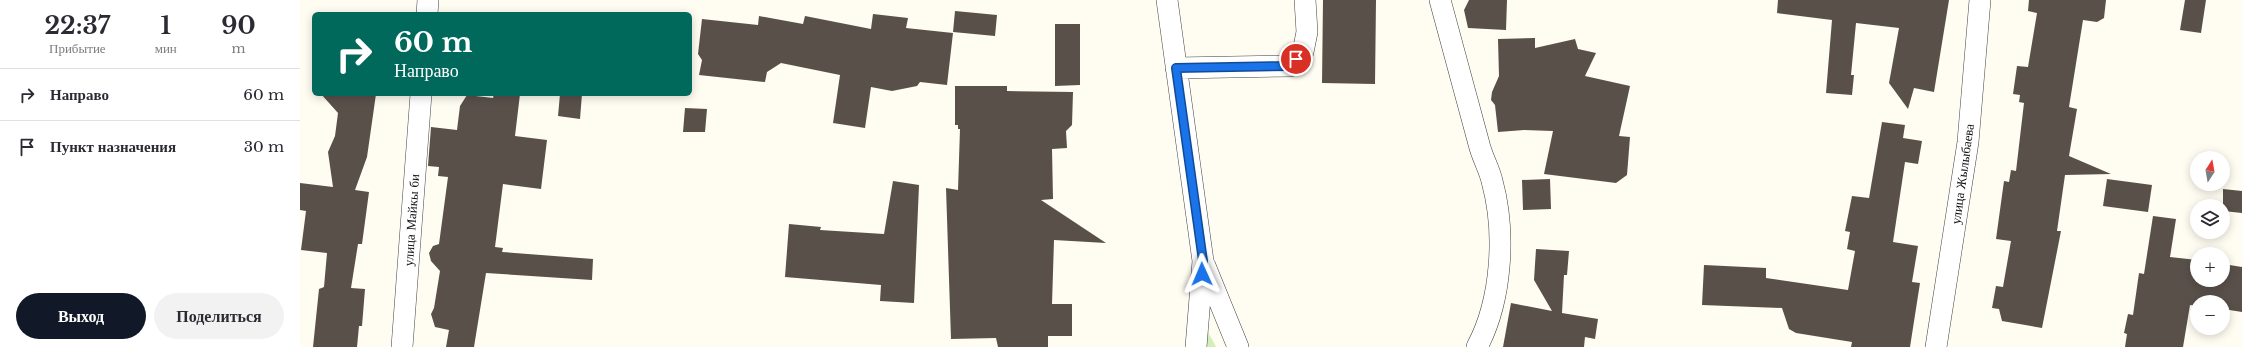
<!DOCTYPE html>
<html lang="ru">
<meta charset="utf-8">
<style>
:root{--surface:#fff;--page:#f2f2f3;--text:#2b2b33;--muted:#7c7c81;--line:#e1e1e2;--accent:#111827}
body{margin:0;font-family:"Libre Baskerville",serif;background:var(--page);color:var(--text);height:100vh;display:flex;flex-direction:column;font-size:15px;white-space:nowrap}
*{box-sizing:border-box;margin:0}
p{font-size:13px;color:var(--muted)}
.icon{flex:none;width:22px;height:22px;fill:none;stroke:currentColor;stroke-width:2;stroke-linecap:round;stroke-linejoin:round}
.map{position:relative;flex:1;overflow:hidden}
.details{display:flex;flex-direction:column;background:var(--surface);width:300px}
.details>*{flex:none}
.hud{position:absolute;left:12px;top:12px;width:380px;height:84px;border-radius:6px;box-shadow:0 2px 10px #0003;background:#00695c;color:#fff;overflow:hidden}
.needle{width:26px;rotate:11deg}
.fabs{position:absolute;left:1890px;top:151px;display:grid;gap:8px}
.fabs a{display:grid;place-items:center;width:40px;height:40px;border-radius:50%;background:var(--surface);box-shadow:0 2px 10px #0003;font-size:20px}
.pin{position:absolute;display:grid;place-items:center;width:34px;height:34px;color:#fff;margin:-17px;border:2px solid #fff;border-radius:50%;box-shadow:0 1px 4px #0007}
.me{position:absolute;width:44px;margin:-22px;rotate:359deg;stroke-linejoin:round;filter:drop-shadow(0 0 3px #0008)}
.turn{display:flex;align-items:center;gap:14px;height:84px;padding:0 16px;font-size:18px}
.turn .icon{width:52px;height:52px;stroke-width:2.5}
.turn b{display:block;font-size:28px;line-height:34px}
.eta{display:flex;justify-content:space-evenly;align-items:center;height:68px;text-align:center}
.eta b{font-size:24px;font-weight:800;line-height:28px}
.cta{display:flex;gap:8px;margin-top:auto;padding:8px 16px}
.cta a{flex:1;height:46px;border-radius:24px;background:var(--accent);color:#fff;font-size:16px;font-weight:800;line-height:46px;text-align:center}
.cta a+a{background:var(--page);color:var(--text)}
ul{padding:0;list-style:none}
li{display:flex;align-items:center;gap:12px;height:52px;padding:0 16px;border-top:1px solid var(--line)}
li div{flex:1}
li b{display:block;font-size:15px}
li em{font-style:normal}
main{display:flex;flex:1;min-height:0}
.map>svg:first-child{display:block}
.green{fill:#d3eeb6}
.building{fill:#59504a}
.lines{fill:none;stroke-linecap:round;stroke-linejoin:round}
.street-casing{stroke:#424242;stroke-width:22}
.street{stroke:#fff;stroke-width:21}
.route-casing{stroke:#114b97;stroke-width:10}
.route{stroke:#1a73e8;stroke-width:7}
.labels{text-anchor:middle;stroke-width:4;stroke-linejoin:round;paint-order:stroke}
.street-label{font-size:13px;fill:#0f0f0f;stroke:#fff}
</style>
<main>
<section class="details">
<div class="eta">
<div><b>22:37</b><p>Прибытие</p></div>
<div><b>1</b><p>мин</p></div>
<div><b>90</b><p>m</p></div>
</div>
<ul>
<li><svg class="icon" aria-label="right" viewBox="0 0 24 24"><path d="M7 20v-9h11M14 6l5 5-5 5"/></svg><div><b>Направо</b></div><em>60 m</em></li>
<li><svg class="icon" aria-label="arrive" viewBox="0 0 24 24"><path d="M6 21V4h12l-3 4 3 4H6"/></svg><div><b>Пункт назначения</b></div><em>30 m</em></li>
</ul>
<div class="cta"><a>Выход</a><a>Поделиться</a></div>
</section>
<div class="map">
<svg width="1942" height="347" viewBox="0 0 1942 347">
<rect width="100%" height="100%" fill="#fffcf2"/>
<path class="green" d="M907 330 916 347H906Z"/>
<path class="building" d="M1023 0H1076L1075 84 1022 83Z
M1169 0H1207L1206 30 1168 28 1164 10Z
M1478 0H1649L1634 92 1614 88 1608 109 1589 83 1599 28 1556 23 1551 75H1554L1552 95 1526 93 1532 20 1477 13Z
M1729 0H1806L1804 18 1797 22 1783 20 1769 107 1777 109 1769 156 1811 174 1765 175 1757 231H1761L1742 328 1702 321 1699 309 1692 308 1696 286 1703 287 1711 241 1696 239 1704 181 1709 182 1711 170 1716 171 1724 103 1719 102 1720 95 1713 94 1717 66 1728 67 1737 13 1728 11Z
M1885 0H1906L1901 33 1880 30Z
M655 11 697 15 695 36 653 32Z
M573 14 608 18 606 28 653 33 647 85 620 82 617 86 592 91 571 87 565 128 533 123 540 75 481 63 467 72 465 82 399 75 402 60 398 54 402 19 458 25 459 16 503 24 505 16 571 29Z
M755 24H780V85L755 86Z
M1235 38V48L1275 39 1278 49 1296 53 1285 76 1330 86 1319 136 1330 137 1327 175 1316 183 1244 174 1253 131 1224 130 1198 132 1195 105 1191 100 1192 92 1199 76 1198 39Z
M655 86H707V91L773 92 772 125 766 131 767 148 752 149 753 199 741 200 806 243 754 240 752 304H772V336H748V347H698L696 338 651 339 646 188 658 190 660 129H658V125H655Z
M21 94H76L67 157 55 190 69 192 62 244H58L51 288 65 289 62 326H59L57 347H13L19 289 24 287 27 253 1 250 6 211 0 210V183L33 187 28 152 35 136 38 113Z
M194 94H220L215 136 247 140 241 189 203 184 195 247 203 248 202 252 293 259 292 280 186 273 174 347H146L149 330 135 327 131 314 134 308 140 271 131 261 129 253 133 246 139 244 148 177 138 176 139 167 128 166 131 127 157 130 160 106 167 95 193 98Z
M260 94H282L280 119 258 116Z
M385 108 407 109 405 132H383Z
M1582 122 1605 125 1603 138 1622 141 1618 164 1605 162 1593 242 1618 246 1612 282 1620 283 1610 347H1551L1552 342 1496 333 1489 329 1482 308 1402 305 1404 265 1466 268V278L1548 290 1555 251 1547 249 1550 232 1545 231 1552 196 1569 198Z
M1250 179 1251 209 1223 210 1222 180Z
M1807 179 1852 185 1848 212 1803 206Z
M593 181 619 185 614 303 580 301 581 285 485 277 489 224 521 227 520 230 584 234Z
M1923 189 1942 191V213L1923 211Z
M1853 216 1876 219 1870 257 1897 260V280H1923V264L1942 267V312L1923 309V302H1897V306L1890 305 1883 347H1825L1827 334 1824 333 1828 314 1833 315 1839 273 1844 274Z
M1236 249 1269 251 1267 275H1264L1262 313 1298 319 1295 339 1285 337 1284 347H1203L1211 303 1252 311 1234 280Z"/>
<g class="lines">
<defs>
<path id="street" d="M867 0 903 261 896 347
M1140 0C1153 48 1166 96 1179 144 1182 157 1189 168 1192 181 1206 232 1202 300 1177 347
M127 14 128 0
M876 68 990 66 1003 52 1007 32 1005 0
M905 266 938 347
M102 347 121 94
M1636 347 1668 142 1680 0"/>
</defs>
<use href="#street" class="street-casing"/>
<use href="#street" class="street"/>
</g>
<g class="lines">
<defs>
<path id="route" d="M902 274 903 261 876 68 990 66 996 59"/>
</defs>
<use href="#route" class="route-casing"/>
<use href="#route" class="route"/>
</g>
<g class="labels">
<g class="street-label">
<text transform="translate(1662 174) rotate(-82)" y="5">улица Жылыбаева</text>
<text transform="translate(111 220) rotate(-86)" y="5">улица Майкы би</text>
</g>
</g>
</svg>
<div class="fabs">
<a><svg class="needle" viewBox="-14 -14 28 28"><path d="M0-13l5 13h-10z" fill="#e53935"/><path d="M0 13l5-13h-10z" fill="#7c7c81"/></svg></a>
<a><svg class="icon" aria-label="layers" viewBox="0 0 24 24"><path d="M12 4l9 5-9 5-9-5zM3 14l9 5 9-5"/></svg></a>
<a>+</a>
<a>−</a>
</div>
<div class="pin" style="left:996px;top:59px;background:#d93025"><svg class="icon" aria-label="arrive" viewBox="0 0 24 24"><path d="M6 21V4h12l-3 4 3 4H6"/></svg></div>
<svg class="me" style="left:902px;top:274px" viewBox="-20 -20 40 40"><path d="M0-17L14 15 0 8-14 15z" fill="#1a73e8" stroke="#fff" stroke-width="4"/></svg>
<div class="hud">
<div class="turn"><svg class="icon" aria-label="right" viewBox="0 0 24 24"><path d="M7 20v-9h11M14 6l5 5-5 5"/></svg><div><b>60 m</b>Направо</div></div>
</div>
</div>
</main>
